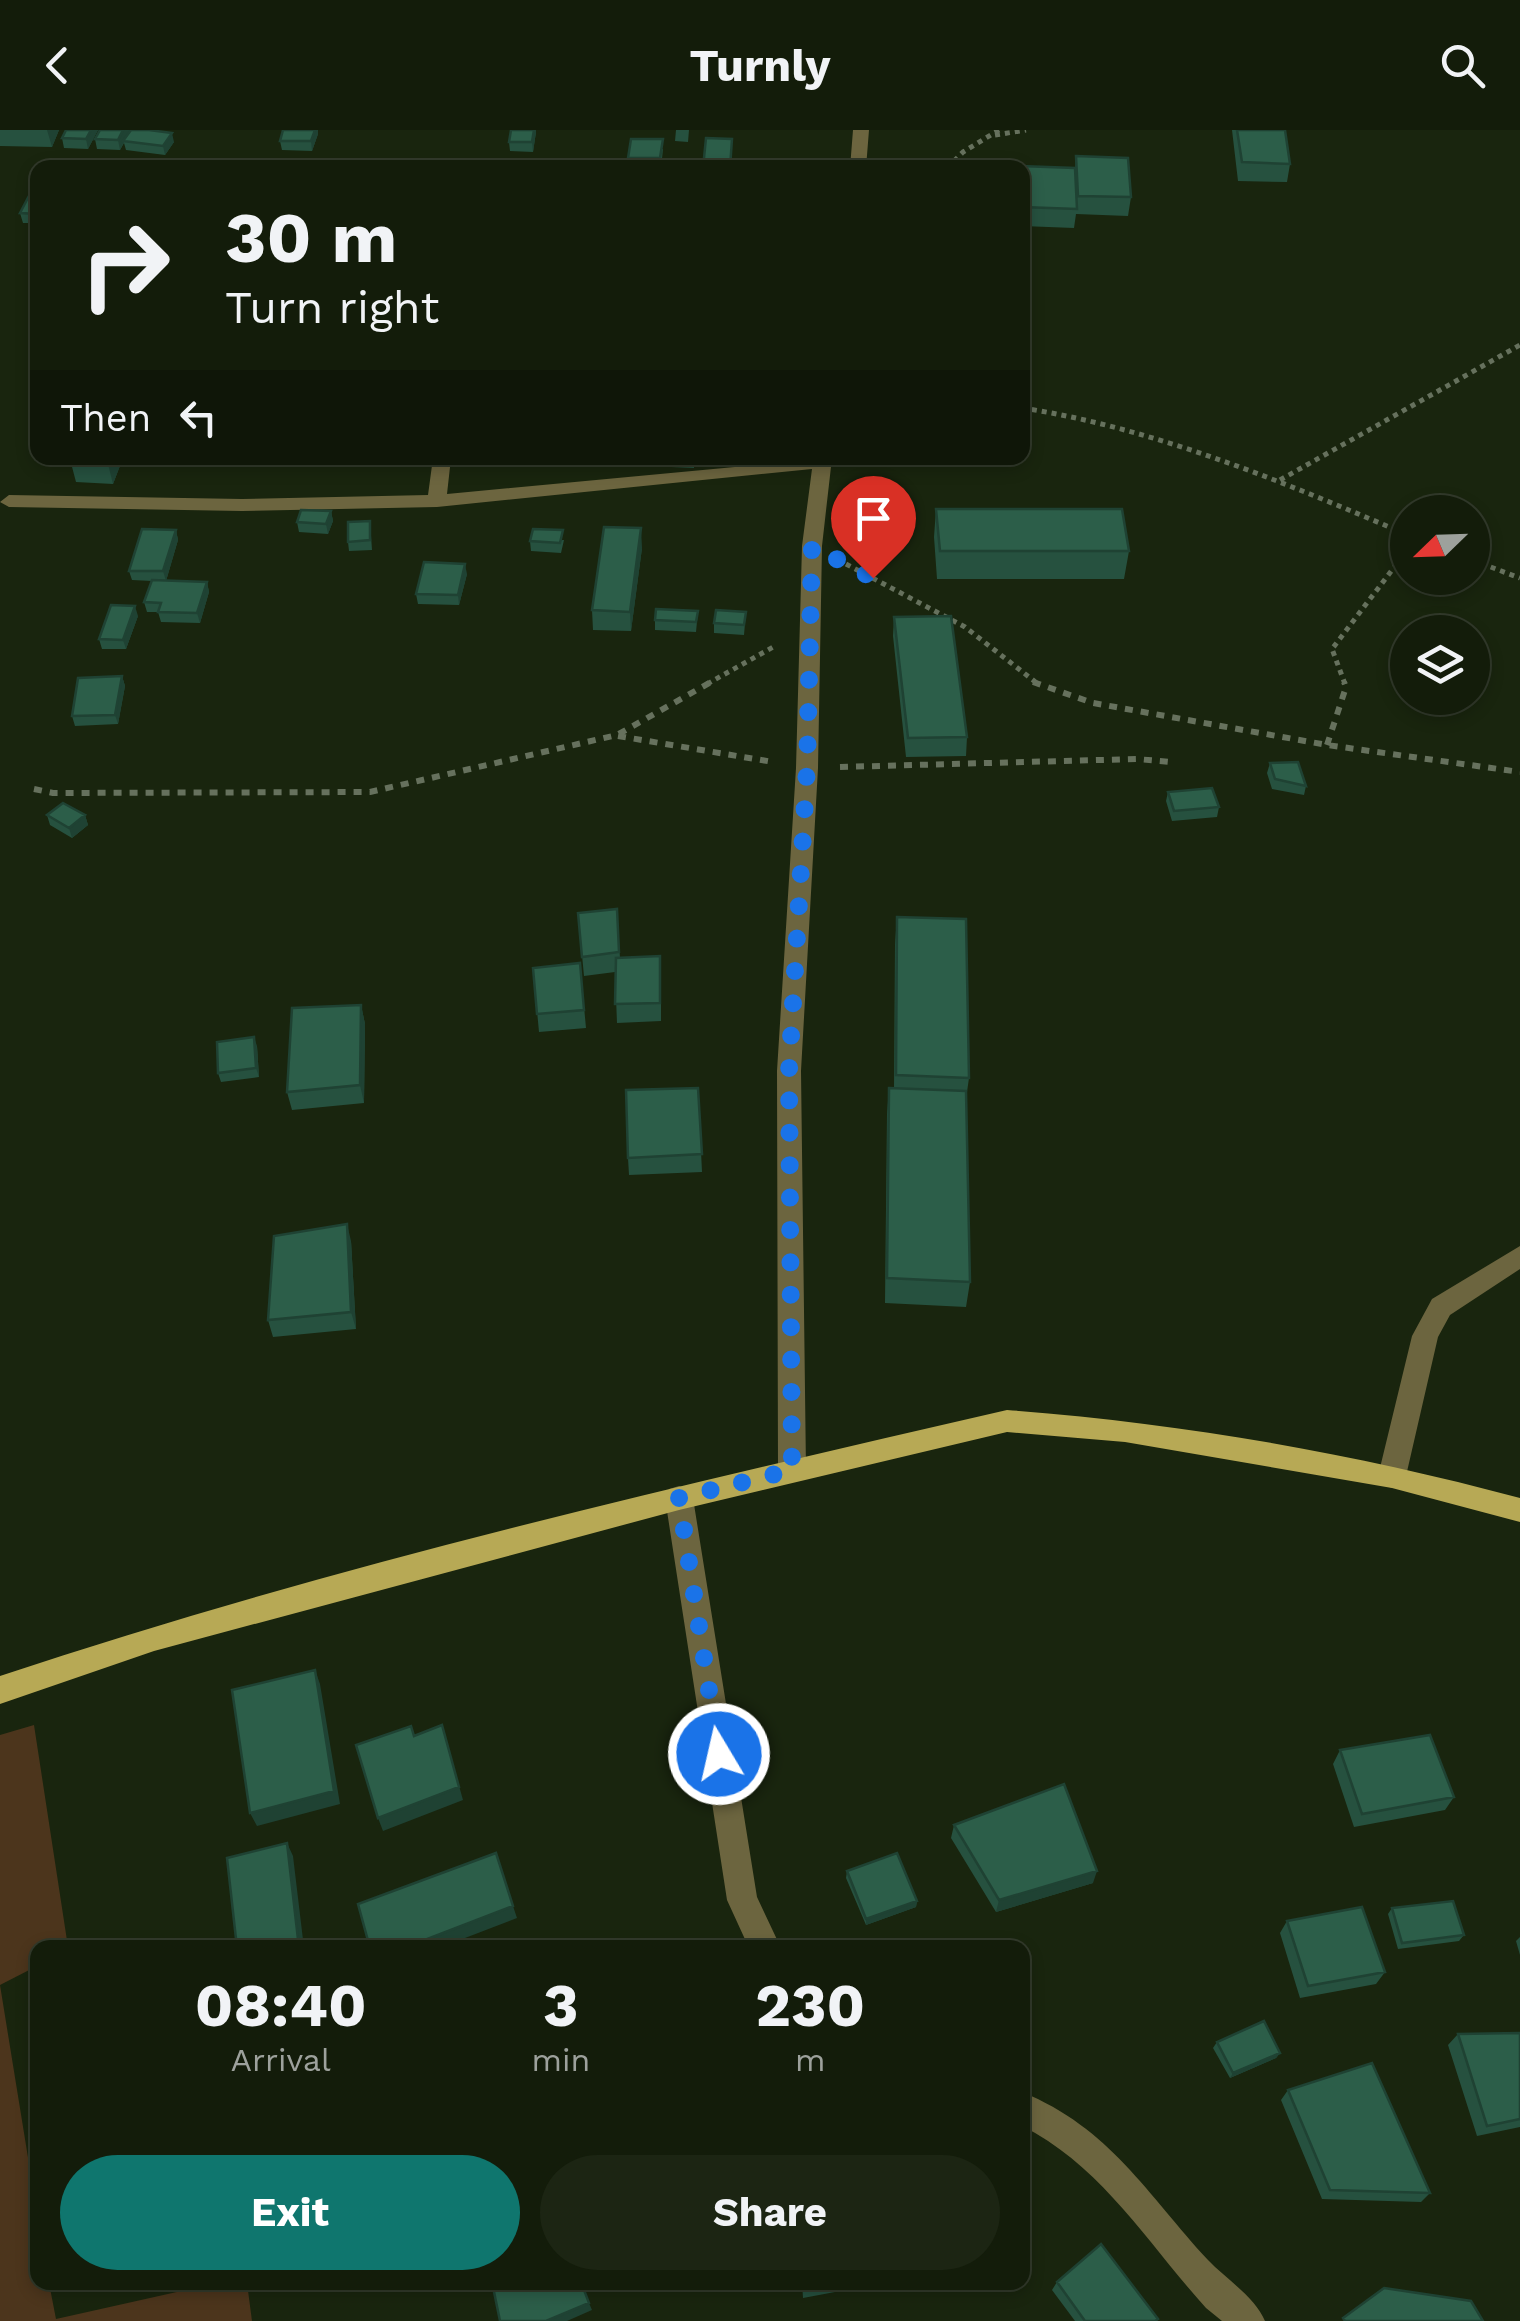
<!DOCTYPE html>
<style>
:root{--surface:#131c0a;--page:#1c2513;--text:#f1f3f6;--muted:#9da19c;--line:#323a2b;--accent:#0f766e}
body{margin:0;font-family:"Work Sans",sans-serif;background:var(--page);color:var(--text);height:100vh;display:flex;flex-direction:column;font-size:38px;white-space:nowrap}
*{box-sizing:border-box;margin:0}
p{font-size:32px;color:var(--muted)}
.icon{flex:none;width:55px;height:55px;fill:none;stroke:currentColor;stroke-width:2;stroke-linecap:round;stroke-linejoin:round}
.map{position:relative;flex:1;overflow:hidden}
.details{position:absolute;left:30px;top:1810px;width:1000px;height:350px;display:flex;flex-direction:column;background:var(--surface);border-radius:20px;box-shadow:0 5px 15px #0003,0 0 0 2px var(--line)}
.details>*{flex:none}
.guide{position:absolute;left:30px;top:30px;width:1000px;height:305px;border-radius:20px;box-shadow:0 5px 15px #0003,0 0 0 2px var(--line);background:#131c0a;color:var(--text);overflow:hidden}
.needle{width:65px;rotate:247deg}
.buttons{position:absolute;left:1390px;top:365px;display:grid;gap:20px}
.buttons a{display:grid;place-items:center;width:100px;height:100px;border-radius:50%;background:var(--surface);box-shadow:0 5px 15px #0003,0 0 0 2px var(--line);font-size:50px}
.pin{position:absolute;display:grid;place-items:center;width:85px;height:85px;color:#fff;margin:-102px -42px;border-radius:50% 50% 50% 0;rotate:-45deg;box-shadow:0 0 10px #0007}
.pin .icon{rotate:45deg}
.me{position:absolute;width:110px;margin:-55px;rotate:351deg;stroke-linejoin:round;filter:drop-shadow(0 0 8px #0008)}
.turn{display:flex;align-items:center;gap:35px;height:210px;padding:0 30px;font-size:45px}
.turn .icon{width:130px;height:130px;stroke-width:2.5}
.turn b{display:block;font-size:70px;line-height:85px}
.then{display:flex;align-items:center;height:95px;padding:0 30px;background:#0003;gap:20px;font-size:38px}
.eta{display:flex;justify-content:space-evenly;align-items:center;height:170px;text-align:center}
.eta b{font-size:60px;font-weight:700;line-height:70px}
.button{display:flex;gap:20px;margin-top:auto;padding:20px 30px}
.button a{flex:1;height:115px;border-radius:60px;background:var(--accent);color:#fff;font-size:40px;font-weight:700;line-height:115px;text-align:center}
.button a+a{background:var(--page);color:var(--text)}
header{display:flex;justify-content:space-between;align-items:center;height:130px;padding:0 30px;background:var(--surface);font-size:45px;font-weight:700}
.map>svg:first-child{display:block}
.green{fill:#4c351c}
.lines{fill:none;stroke-linecap:round;stroke-linejoin:round}
.path-far1{stroke:#66715d;stroke-width:5;stroke-dasharray:5 5;stroke-linecap:butt}
.path{stroke:#66715d;stroke-width:6;stroke-dasharray:8 8;stroke-linecap:butt}
.minor{fill:#6c653f;fill-rule:evenodd}
.major{fill:#b7a955;fill-rule:evenodd}
.wall{fill:#26513f}
.shaded-wall{fill:#1f4233}
.building{fill:#2c5e49;stroke:#1f4233;stroke-width:2.5}
.route{stroke:#1a73e8;stroke-width:18;stroke-dasharray:0 32.4}
</style>
<header><svg class="icon" aria-label="back" viewBox="0 0 24 24"><path d="M15 5l-7 7 7 7"/></svg>Turnly<svg class="icon" aria-label="search" viewBox="0 0 24 24"><circle cx="10" cy="10" r="6"/><path d="M15 15l6 6"/></svg></header>
<div class="map">
<svg width="1520" height="2191" viewBox="0 0 1520 2191">
<rect width="100%" height="100%" fill="#19250e"/>
<path class="green" d="M34 1595 68 1817 38 1818 37 1836 0 1855 37 2083 38 2152 49 2153 56 2189 217 2153H247L252 2191H0V1605Z"/>
<g class="lines">
<path class="path-far1" d="M995 5 1026 0
M947 38 963 22 999 0
M1022 278C1154 298 1286 353 1408 405
M1280 350 1520 215
M1472 430 1520 448
M846 434 965 497 1038 554
M707 554 775 516
M1345 554 1332 519 1408 419"/>
<path class="path" d="M1033 552 1093 573 1327 615 1520 642
M618 606 773 632
M1327 615 1346 557 1344 552
M840 637 1137 629 1170 632
M34 659 53 663 370 662 617 605 711 552"/>
<path class="minor" d="M853 0H869L866 38H850Z
M433 328H451L447 364 832 328 822 416 818 638 801 941 806 1340 802 1348 792 1352 782 1348 778 1340 777 941 796 638 802 416 812 339 437 377 242 381 9 377 0 372 9 365 242 369 428 365Z
M1520 1116V1139L1450 1185 1438 1207 1406 1346 1402 1354 1392 1358 1382 1354 1378 1346 1412 1206 1432 1169Z
M679 1356 689 1359 693 1368 757 1767 781 1818H749L727 1770 665 1368 669 1359Z
M1022 1962C1110 1998 1147 2064 1208 2130 1226 2149 1255 2167 1265 2191H1222L1206 2178C1148 2114 1102 2036 1022 1996Z"/>
<path class="major" d="M1007 1280C1181 1293 1352 1323 1520 1368V1392L1392 1358 1125 1312 1007 1302 679 1380 154 1521 0 1574V1546C329 1436 669 1358 1007 1280Z"/>
</g>
<path class="wall" d="M0 0H59L52 17 0 16Z
M66 0H98L88 19 64 18 62 8Z
M676 0H689L688 12 675 11Z
M1232 0H1285L1290 34 1287 52 1238 51Z
M536 2 533 22 510 21 509 12Z
M318 4 312 21 282 20 280 11Z
M95 9 174 12 165 25 126 20 124 13 120 20 97 19Z
M663 19 661 38 629 37 628 28Z
M1076 26 1131 67 1128 86 1076 84 1074 98 1022 96V38L1075 40Z
M38 62V93H23L20 83Z
M123 328 113 354 76 352 71 333Z
M565 328H588V332H565Z
M670 328H694V338L671 337Z
M936 379 1129 421 1124 449H937L934 407Z
M331 381 333 391 328 404 299 402 297 392Z
M370 391 372 420 349 421 348 412Z
M176 400 178 410 166 451 207 452 209 462 200 493 161 492 158 482H147L144 472 152 451 132 450 129 441Z
M564 410 561 423 531 421 530 411Z
M642 418 631 501 593 500 592 480Z
M467 444 459 475 418 474 416 464Z
M698 481 696 502 655 500V490Z
M746 482 744 505 714 503V493Z
M138 486 126 519H102L99 509Z
M894 487 967 607 966 626 906 627 893 506Z
M122 546 125 556 118 594 75 596 72 586Z
M1270 633 1306 656 1304 665 1272 659 1267 643Z
M1168 662 1219 677 1217 687 1172 691 1166 671Z
M47 685H85L88 695 72 708 50 695Z
M617 779 620 828 661 845V891L617 893 615 842 584 846 578 783Z
M897 787 969 948 966 969 970 1152 966 1177 885 1173 887 984 889 958H894L895 814Z
M580 833 586 898 539 902 533 838Z
M361 875 365 894 364 973 292 980 287 962Z
M257 916 259 947 221 952 218 943Z
M698 958 702 1042 629 1045 628 1028Z
M351 1111 356 1199 273 1207 268 1190Z
M1340 1620 1454 1667 1445 1680 1354 1697 1333 1634Z
M954 1695 1093 1753 996 1782 951 1708Z
M847 1741 917 1771 916 1777 866 1795 846 1748Z
M1392 1778 1464 1805 1459 1811 1398 1819 1388 1784Z
M1287 1791 1385 1842 1376 1854 1300 1868 1280 1803Z
M1520 1807V1825L1516 1811Z
M1520 1903V1997L1477 2006 1448 1915 1458 1904Z
M1217 1912 1280 1923 1276 1928 1230 1948 1213 1918Z
M1288 1960 1430 2063 1421 2072 1322 2069 1281 1970Z
M599 2152H662L600 2162Z
M802 2152H867V2156L803 2168Z
M1057 2152 1156 2191H1075L1052 2160Z"/>
<path class="shaded-wall" d="M47 0H59L52 17Z
M91 0H98L88 19 86 9Z
M123 0H130L120 20 118 10Z
M315 0H318V4L312 21 311 11Z
M534 0H536V2L533 22 532 12Z
M172 3 174 12 165 25 163 16Z
M110 328H123L113 354 108 334Z
M331 381 333 391 328 404 326 394Z
M641 398 642 418 631 501 630 482Z
M176 400 178 410 166 451 163 441Z
M465 434 467 444 459 475 458 465Z
M207 452 209 462 200 493 197 483Z
M135 476 138 486 126 519 123 510Z
M122 546 125 556 118 594 115 585Z
M85 685 88 695 72 708 69 698Z
M361 875 365 894 364 973 360 955Z
M254 907 257 916 259 947 256 938Z
M347 1094 351 1111 356 1199 351 1182Z
M315 1540 320 1554 340 1674 257 1696 250 1683Z
M442 1595 463 1670 383 1701 378 1688Z
M287 1713 293 1726 304 1818H299Z
M1097 1741 1093 1753 996 1782 999 1770Z
M917 1771 916 1777 866 1795V1789Z
M513 1776 517 1788 439 1818H404Z
M1280 1923 1276 1928 1230 1948 1233 1943Z
M589 2173 592 2180 567 2191H546Z"/>
<path class="building" d="M66 0H91L86 9 62 8Z
M100 0H123L118 10 95 9Z
M131 0H149L172 3 163 16 123 11Z
M283 0H315L311 11H280Z
M511 0H534L532 12H509Z
M1237 0H1285L1290 34 1242 32Z
M706 8 732 9 730 38H703Z
M631 9H663L660 28H628Z
M1076 26 1128 28 1131 67 1078 66Z
M1020 36 1075 38 1077 79 1022 77V38Z
M31 62H38V84L20 83Z
M73 328H110L108 334 71 333Z
M936 379H1122L1129 421H940Z
M301 380 331 381 326 394 297 392Z
M370 391V410L348 412V392Z
M604 397 641 398 630 482 592 480Z
M142 399 176 400 163 441H129Z
M533 399 563 400 560 413 530 411Z
M424 432 465 434 458 465 416 464Z
M152 450 207 452 197 483 158 482 161 473 144 472Z
M111 475 135 476 123 510 99 509Z
M656 479 698 481 696 492 655 490Z
M716 480 746 482 744 495 714 493Z
M951 486 967 607 908 608 894 487Z
M122 546 115 585 72 586 78 548Z
M1298 632 1306 656 1275 649 1270 633Z
M1212 658 1219 677 1174 681 1168 662Z
M63 673 85 685 69 698 47 685Z
M617 779 619 822 582 827 578 783Z
M897 787 966 789 969 948 896 945Z
M660 826V873L615 874 616 828Z
M580 833 584 880 537 884 533 838Z
M361 875 360 955 287 962 292 878Z
M254 907 256 938 218 943 217 912Z
M698 958 702 1024 628 1028 626 960Z
M889 958 966 961 970 1152 887 1148Z
M347 1094 351 1182 268 1190 274 1106Z
M315 1540 334 1661 250 1683 232 1560Z
M442 1595 459 1657 378 1688 356 1615 411 1596 414 1606Z
M1430 1605 1454 1667 1362 1684 1340 1620Z
M1064 1654 1097 1741 999 1770 954 1695Z
M287 1713 299 1818H237L227 1728Z
M496 1723 513 1776 404 1818H370L358 1774Z
M897 1723 917 1771 866 1789 847 1741Z
M1453 1771 1464 1805 1402 1813 1392 1778Z
M1362 1777 1385 1842 1308 1856 1287 1791Z
M1264 1891 1280 1923 1233 1943 1217 1912Z
M1520 1903V1989L1487 1996 1458 1904Z
M1372 1933 1430 2063 1330 2060 1288 1960Z
M1101 2114 1158 2189 1155 2191H1085L1057 2152Z
M492 2152H581L589 2173 546 2191H500Z
M599 2152H634L599 2158Z
M803 2152H846L804 2160Z
M1384 2158 1471 2171 1483 2191H1345L1343 2188Z"/>
<g class="lines">
<path class="route" d="M719 1624 679 1368 792 1340 789 941 807 638 812 416 873 448"/>
</g>
</svg>
<div class="buttons">
<a><svg class="needle" viewBox="-14 -14 28 28"><path d="M0-13l5 13h-10z" fill="#e53935"/><path d="M0 13l5-13h-10z" fill="#9da19c"/></svg></a>
<a><svg class="icon" aria-label="layers" viewBox="0 0 24 24"><path d="M12 4l9 5-9 5-9-5zM3 14l9 5 9-5"/></svg></a>
</div>
<div class="pin" style="left:873px;top:448px;background:#d93025"><svg class="icon" aria-label="arrive" viewBox="0 0 24 24"><path d="M6 21V4h12l-3 4 3 4H6"/></svg></div>
<svg class="me" style="left:719px;top:1624px" viewBox="-20 -20 40 40"><circle r="17" fill="#1a73e8" stroke="#fff" stroke-width="3"/><path d="M0-11L8 9 0 5-8 9z" fill="#fff"/></svg>
<div class="guide">
<div class="turn"><svg class="icon" aria-label="right" viewBox="0 0 24 24"><path d="M7 20v-9h11M14 6l5 5-5 5"/></svg><div><b>30 m</b>Turn right</div></div>
<div class="then">Then<svg class="icon" aria-label="left" viewBox="0 0 24 24"><path d="M17 20v-9H6M10 6l-5 5 5 5"/></svg></div>
</div>
<section class="details">
<div class="eta">
<div><b>08:40</b><p>Arrival</p></div>
<div><b>3</b><p>min</p></div>
<div><b>230</b><p>m</p></div>
</div>
<div class="button"><a>Exit</a><a>Share</a></div>
</section>
</div>
